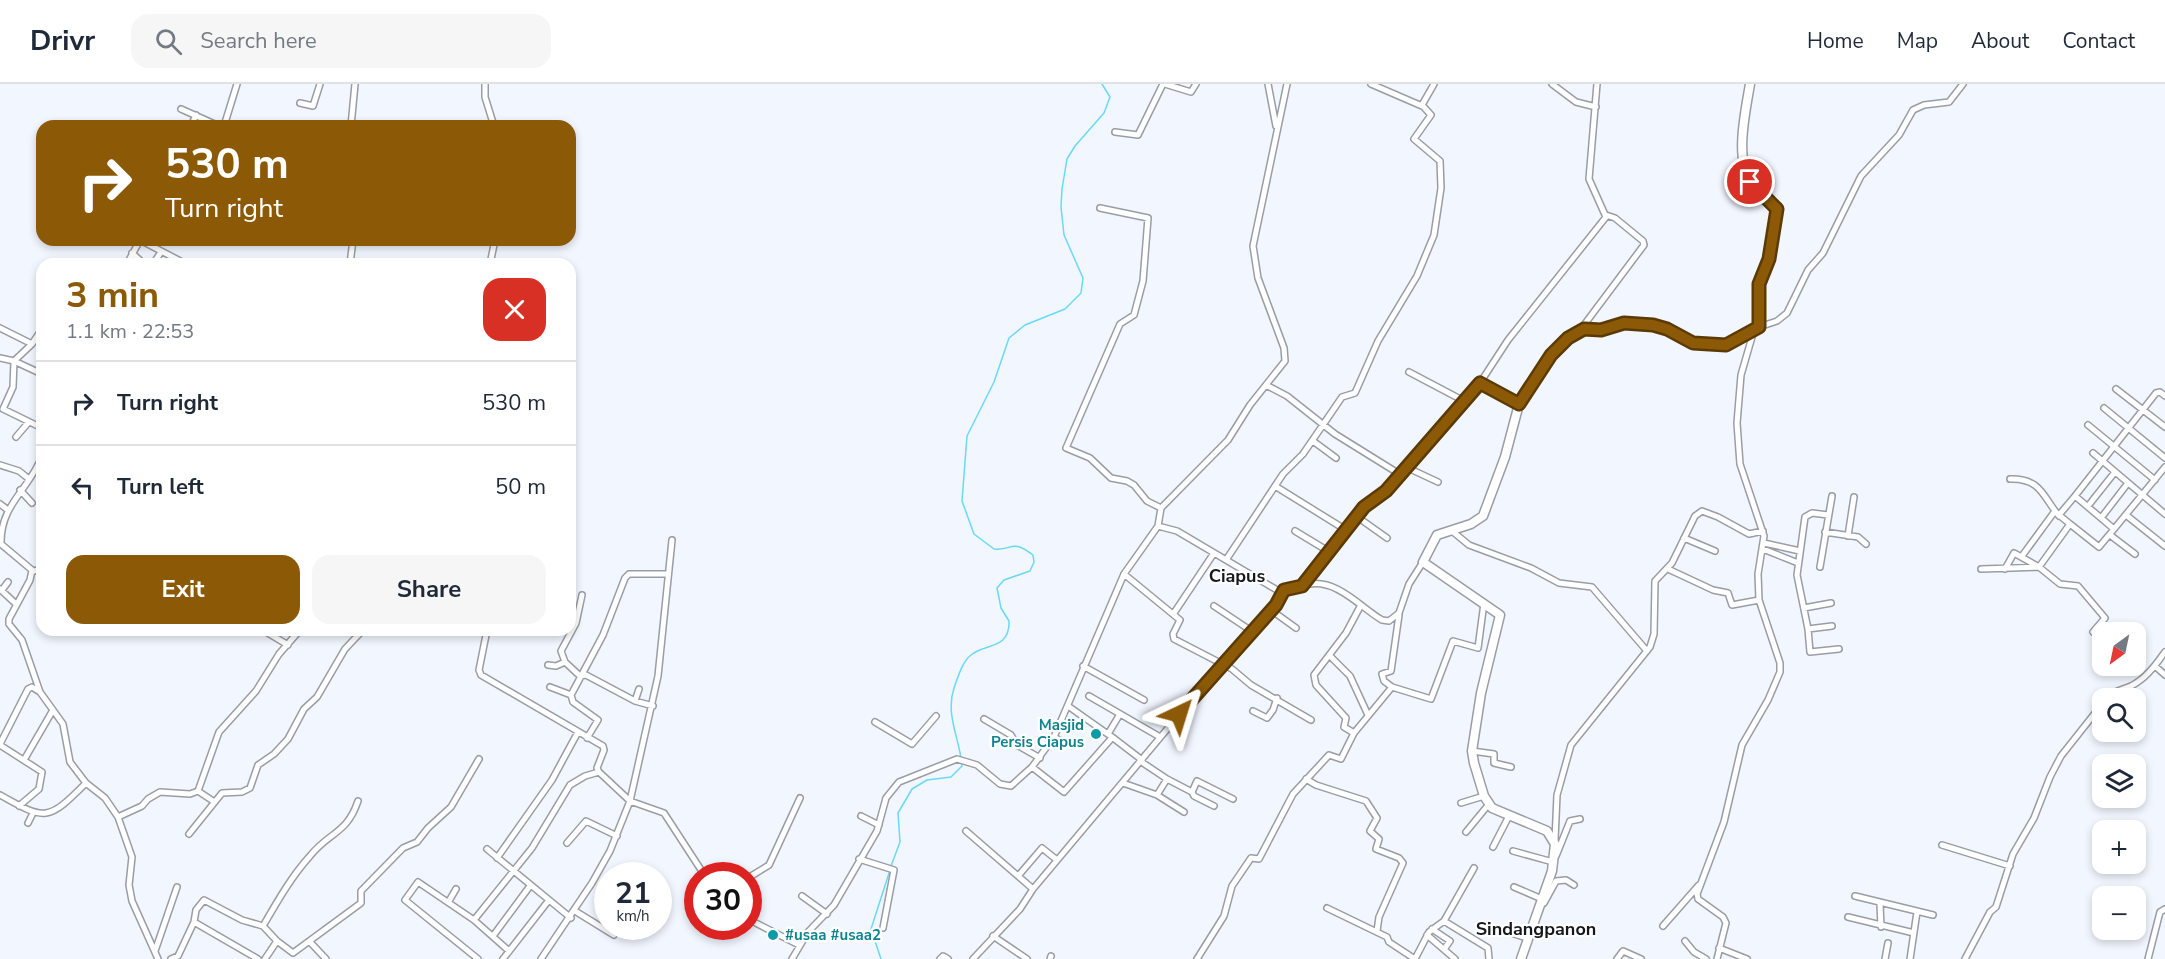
<!DOCTYPE html>
<meta charset="utf-8">
<style>
:root{--surface:#fff;--page:#f6f6f7;--text:#1f2937;--muted:#747a83;--line:#e0e1e3;--accent:#8c5a06}
body{margin:0;font-family:"Nunito Sans",sans-serif;background:var(--page);color:var(--text);height:100vh;display:flex;flex-direction:column;font-size:22px;white-space:nowrap}
*{box-sizing:border-box;margin:0}
p{font-size:20px;color:var(--muted)}
.icon{flex:none;width:33px;height:33px;fill:none;stroke:currentColor;stroke-width:2;stroke-linecap:round;stroke-linejoin:round}
.map{position:relative;flex:1;overflow:hidden}
.panel{position:absolute;left:36px;top:174px;width:540px;height:378px;display:flex;flex-direction:column;background:var(--surface);border-radius:18px;box-shadow:0 3px 9px #0003}
.panel>*{flex:none}
.hud{position:absolute;left:36px;top:36px;width:540px;height:126px;border-radius:18px;box-shadow:0 3px 9px #0003;background:#8c5a06;color:#fff;overflow:hidden}
.needle{width:39px;rotate:213deg}
.fabs{position:absolute;left:2092px;top:538px;display:grid;gap:12px}
.fabs a{display:grid;place-items:center;width:54px;height:54px;border-radius:12px;background:var(--surface);box-shadow:0 3px 9px #0003;font-size:30px}
.speed{position:absolute;left:594px;top:778px;display:flex;gap:12px;font-size:30px;font-weight:700;text-align:center}
.speed>*{display:grid;place-content:center;width:78px;height:78px;border-radius:50%;background:var(--surface);box-shadow:0 3px 9px #0003;line-height:1}
.speed small{font-size:15px;font-weight:400}
.speed .limit{border:9px solid #d22;background:#fff;color:#111}
.pin{position:absolute;display:grid;place-items:center;width:51px;height:51px;color:#fff;margin:-26px;border:3px solid #fff;border-radius:50%;box-shadow:0 2px 6px #0007}
.me{position:absolute;width:66px;margin:-33px;rotate:41deg;stroke-linejoin:round;filter:drop-shadow(0 0 4px #0008)}
.turn{display:flex;align-items:center;gap:21px;height:126px;padding:0 30px;font-size:27px}
.turn .icon{width:78px;height:78px;stroke-width:2.5}
.turn b{display:block;font-size:42px;line-height:51px}
.round{display:grid;place-items:center;flex:none;width:63px;height:63px;border-radius:18px;background:var(--page)}
.summary{display:flex;align-items:center;justify-content:space-between;height:102px;padding:0 30px}
h1{font-size:36px;font-weight:700;line-height:45px;color:var(--accent)}
.cta{display:flex;gap:12px;margin-top:auto;padding:12px 30px}
.cta a{flex:1;height:69px;border-radius:18px;background:var(--accent);color:#fff;font-size:24px;font-weight:700;line-height:69px;text-align:center}
.cta a+a{background:var(--page);color:var(--text)}
ul{padding:0;list-style:none}
li{display:flex;align-items:center;gap:18px;height:84px;padding:0 30px;border-top:2px solid var(--line)}
li div{flex:1}
li b{display:block;font-size:22px}
li em{font-style:normal}
header{display:flex;align-items:center;gap:36px;box-sizing:border-box;height:84px;padding:0 30px;background:var(--surface);border-bottom:2px solid var(--line)}
header strong{font-size:28px}
nav{display:flex;gap:33px;margin-inline-start:auto;font-size:21px}
.search{width:420px;height:54px;background:var(--page);display:flex;align-items:center;gap:15px;box-sizing:border-box;padding:0 21px;border-radius:18px;color:var(--muted);font-size:22px}
.map>svg:first-child{display:block}
.lines{fill:none;stroke-linecap:round;stroke-linejoin:round}
.stream{stroke:#68daf8;stroke-width:1.5}
.street-casing{stroke:#999da5;stroke-width:8}
.secondary-casing{stroke:#999da5;stroke-width:11}
.street{stroke:#fff;stroke-width:5}
.secondary{stroke:#fff;stroke-width:8}
.route-casing{stroke:#5b3a04;stroke-width:15}
.route{stroke:#8c5a06;stroke-width:10}
.culture-dot{fill:#0f9aa8;stroke:#fff;stroke-width:2}
.labels{text-anchor:middle;stroke-width:4.5;stroke-linejoin:round;paint-order:stroke}
.culture-label{font-size:15px;font-weight:bold;fill:#0d838f;stroke:#fff;text-anchor:end}
.quarter-label{font-size:18px;font-weight:bold;fill:#17181b;stroke:#fff}
</style>
<header>
<strong>Drivr</strong>
<div class="search"><svg class="icon" aria-label="search" viewBox="0 0 24 24"><circle cx="10" cy="10" r="6"/><path d="M15 15l6 6"/></svg>Search here</div>
<nav><a>Home</a><a>Map</a><a>About</a><a>Contact</a></nav>
</header>
<div class="map">
<svg width="2165" height="875" viewBox="0 0 2165 875">
<rect width="100%" height="100%" fill="#f2f6ff"/>
<g class="lines">
<path class="stream" d="M891 782 900 758 898 729 912 705 927 696 951 693 962 682C960 655 945 631 954 604 958 593 962 578 971 571 985 559 1010 566 1009 537L1001 524 997 504 1004 496 1030 487 1034 478 1033 471C1011 454 1013 467 994 465L974 450 962 417 967 352 994 298 1009 254 1025 241 1065 225 1081 209 1083 194 1064 151 1061 123 1062 105 1067 75 1075 62 1104 29 1110 13 1102 0
M881 875 871 845 890 786"/>
<defs>
<path id="street" d="M485 0V13L494 42
M1165 0 1191 8 1196 0
M1268 0 1276 42
M1371 0 1422 22
M1552 0 1576 18 1596 23
M300 19 313 22 320 0
M181 25 219 42
M191 42 196 31
M224 42 237 0
M351 42 355 0
M1115 48 1138 51 1163 0
M1100 124 1148 134 1143 197 1134 231 1120 240 1066 364 1090 374 1111 394 1127 397 1134 401 1147 417 1161 424
M140 156 186 180
M132 169 144 180
M127 180 140 156
M153 180 161 168
M350 180 353 156
M490 180 495 156
M1759 243 1777 237 1787 229 1808 186 1823 169 1861 92 1899 51 1913 26 1924 21 1949 18 1963 0
M0 244 32 260
M42 245 32 260 14 277 13 303 3 325 42 344
M1581 245 1644 161 1643 157 1615 134 1606 131
M0 274 14 277 42 290
M1409 288 1464 317
M1480 299 1508 256 1606 133 1589 95 1597 0
M1266 301 1287 312 1335 350 1401 391
M2116 305 2165 343
M2104 324 2165 374
M2088 341 2155 396
M16 353 28 339
M1313 357 1336 374
M2093 369 2165 430
M42 372C30 405 0 420 1 460L32 486 30 496 9 535V540L22 556 40 608 63 640 70 678 86 699 105 714 118 733 132 773 129 801 132 817 158 875
M0 381 19 387 29 395
M1408 384 1438 398
M2010 395C2041 394 2043 413 2059 432
M1275 402 1346 446
M20 406 32 419
M2075 412 2156 309 2160 308 2165 312
M0 420 8 426
M2088 422 2115 388
M1828 431 1812 429 1805 433 1797 491 1808 545 1810 568 1839 565
M2126 431 2165 462
M1356 432 1387 454
M2101 434 2128 399
M2070 440 2099 463 2114 445
M1158 442 1161 424 1228 356 1250 321 1285 277 1284 264 1258 194 1253 162 1287 0
M1295 447 1328 467
M1452 447 1469 461 1531 484 1559 499 1592 503 1647 567
M1825 448 1858 453 1866 460
M2110 451 2135 470
M1848 452 1854 413
M1684 454 1715 467
M1764 459 1800 467
M1763 465 1798 479
M2022 472 2055 427
M1226 476 1283 390 1303 370 1342 313 1355 309 1378 257 1417 192 1434 151 1441 104 1440 77 1414 55 1431 31 1422 21 1434 0
M1820 483 1832 412
M1668 485 1713 506 1728 509 1732 521 1759 516
M1981 485 2039 483 2070 440 2059 431 2075 412 2114 445 2165 383
M2005 485 2014 469 2039 483 2060 500 2078 502 2105 534 2093 548
M32 488 42 484
M1124 490 1180 536 1173 550 1174 555 1232 585 1251 601 1311 636
M1302 502 1364 423 1386 407 1480 299 1519 320
M0 505 16 520
M2 506 8 498
M582 511 576 539 561 567 565 578 580 592 586 591 635 617 639 605
M1214 522 1253 548
M1804 524 1831 519
M1271 526 1296 544
M1174 529 1214 469
M1808 545 1832 542
M263 546 288 561
M487 546 479 586 481 591 603 662 604 666 597 684 599 688 630 717 664 729 705 792
M1329 571 1350 592 1368 631
M548 581 556 582 565 578
M1083 582 1144 616
M2155 582 2165 591
M550 603 571 611
M1392 603 1384 597 1382 590 1391 587 1399 531
M1089 612 1160 653
M2106 615C2114 606 2122 606 2131 602 2147 594 2156 580 2165 568
M635 617 653 622
M1253 627 1267 634 1273 626 1277 614
M984 635 1011 651 1017 661 1040 674
M875 638 912 660 936 632
M1354 649 1344 643 1346 634 1316 601 1314 591 1346 549 1361 521
M1108 650 1120 630
M1054 653 1066 660
M1112 653 1142 676
M587 654 598 636 573 618 571 611 603 551 625 494 629 490H668
M0 660 28 605 32 603 40 608
M0 661 42 688 39 705 19 722
M1472 667 1494 670V679L1511 683
M24 676 53 626
M1140 677 1167 695 1157 711 1184 728
M1032 683 1064 708 1110 656 1112 653 1068 622
M1167 695 1192 708 1197 697 1233 715
M1306 695 1316 701 1366 717 1377 734 1370 747 1379 755 1376 765 1399 774 1403 779 1379 833 1377 847
M1123 699 1157 711
M198 707 213 717
M1192 708 1194 712 1214 722
M0 711C46 737 48 737 86 699
M1461 719 1484 712
M861 732 879 741
M118 733 142 722 148 715 160 708 190 710 198 707 219 648 256 607 279 570 300 546
M28 739 33 729
M966 747 1033 805
M1466 748 1489 720
M189 750 222 709 242 708 250 704 258 681 274 670 288 655 304 625 317 613 345 565 363 546
M1555 756 1557 711 1571 661 1650 563 1654 550 1655 497 1672 479 1695 432 1702 427 1718 433 1749 450 1763 447
M567 759 586 737 617 752
M1942 761 2010 782
M1493 763 1509 732
M487 765 571 834
M1513 767 1553 778
M1556 772 1570 737 1580 735
M497 774 552 696 578 648
M859 775 894 786 883 844
M1019 791 1042 764 1057 776
M748 794 769 781 800 714
M1514 803 1542 815
M802 812 827 830
M1855 812 1933 831
M449 817 456 805
M1544 819 1556 797 1566 796 1574 801
M1880 820 1881 843
M1327 824 1387 853 1389 858 1415 875 1429 848 1444 837 1488 864 1489 875
M575 827 614 851
M1848 833 1914 849
M748 835 799 861
M474 836 532 764 570 701 585 692 599 688
M1444 837 1474 784
M194 838 196 826 204 816 242 836 263 842
M1663 842 1699 801
M1495 844 1527 854
M1432 845 1450 857 1445 864
M1427 851 1455 875
M493 852 530 802
M993 852 1027 875
M277 857 263 842C277 818 291 793 310 772 329 748 347 750 358 717
M1685 857 1694 868 1706 875
M310 858 326 875
M1719 864 1747 875
M155 867 177 803
M171 875 178 872 194 838 258 875
M265 875 277 857 293 869 361 819V807L403 764 417 758 428 744 451 723 479 675
M478 875 405 816 418 798 474 836 509 867
M503 875 549 816
M541 875 592 799 610 767 630 717 658 592 672 456
M792 875 808 848 834 821 877 747 886 714 899 698 957 675 977 681 1000 700 1011 702 1032 683 1054 653 1124 490 1158 442 1177 447 1277 506C1288 506 1298 501 1310 500 1338 496 1360 523 1382 536L1389 537 1399 529 1409 500 1423 478
M940 875 943 872 948 875
M973 875 1020 825 1033 805 1221 581 1276 521 1283 506
M1050 875 1051 872
M1197 875 1224 832 1232 802 1251 774 1259 775 1293 710 1329 671 1341 675 1354 649 1392 603 1431 615 1453 557 1478 564 1484 519
M1617 875 1623 867 1641 875
M1717 875 1726 839 1723 833 1698 815 1697 810 1724 738 1742 661 1768 616 1780 588V579L1759 516 1758 490 1764 452 1740 380 1737 339 1741 291 1754 246
M1885 875 1888 859
M1910 875 1917 828
M1965 875 1990 828 1996 823 2013 770 2034 734 2050 693 2061 672 2103 619
M2148 875 2160 828 2165 825"/>
<path id="secondary" d="M1521 875 1552 787 1555 760 1547 747 1492 724 1484 712 1474 679 1472 667 1481 609 1500 531 1423 478 1437 451 1471 440 1483 432 1505 373 1519 320 1551 271 1575 248 1584 245 1601 246 1620 240 1653 241 1667 245 1693 259 1726 261 1759 243V200L1769 175 1777 125C1771 113 1758 108 1751 98 1734 75 1746 25 1750 0"/>
</defs>
<use href="#street" class="street-casing"/>
<use href="#secondary" class="secondary-casing"/>
<use href="#street" class="street"/>
<use href="#secondary" class="secondary"/>
</g>
<g class="lines">
<defs>
<path id="route" d="M1179 630 1276 521 1284 506 1302 502 1364 423 1386 407 1480 299 1519 320 1551 271 1568 254 1584 245 1601 246 1624 239 1653 241 1667 245 1693 259 1726 261 1759 243V200L1769 175 1777 125 1750 98"/>
</defs>
<use href="#route" class="route-casing"/>
<use href="#route" class="route"/>
</g>
<g class="culture-dot">
<circle cx="1096" cy="650" r="6"/>
<circle cx="773" cy="851" r="6"/>
</g>
<g class="labels">
<g class="culture-label">
<text x="1084" y="646">Masjid<tspan x="1084" dy="17">Persis Ciapus</tspan></text>
<text x="785" y="856" text-anchor="start">#usaa #usaa2</text>
</g>
<g class="quarter-label">
<text x="1237" y="498">Ciapus</text>
<text x="1536" y="851">Sindangpanon</text>
</g>
</g>
</svg>
<div class="fabs">
<a><svg class="needle" viewBox="-14 -14 28 28"><path d="M0-13l5 13h-10z" fill="#e53935"/><path d="M0 13l5-13h-10z" fill="#747a83"/></svg></a>
<a><svg class="icon" aria-label="search" viewBox="0 0 24 24"><circle cx="10" cy="10" r="6"/><path d="M15 15l6 6"/></svg></a>
<a><svg class="icon" aria-label="layers" viewBox="0 0 24 24"><path d="M12 4l9 5-9 5-9-5zM3 14l9 5 9-5"/></svg></a>
<a>+</a>
<a>−</a>
</div>
<div class="speed"><div>21<small>km/h</small></div><div class="limit">30</div></div>
<div class="pin" style="left:1750px;top:98px;background:#d93025"><svg class="icon" aria-label="arrive" viewBox="0 0 24 24"><path d="M6 21V4h12l-3 4 3 4H6"/></svg></div>
<svg class="me" style="left:1179px;top:630px" viewBox="-20 -20 40 40"><path d="M0-17L14 15 0 8-14 15z" fill="#8c5a06" stroke="#fff" stroke-width="4"/></svg>
<div class="hud">
<div class="turn"><svg class="icon" aria-label="right" viewBox="0 0 24 24"><path d="M7 20v-9h11M14 6l5 5-5 5"/></svg><div><b>530 m</b>Turn right</div></div>
</div>
<section class="panel">
<div class="summary"><div><h1>3 min</h1><p>1.1 km · 22:53</p></div><a class="round" style="background:#d93025;color:#fff"><svg class="icon" aria-label="close" viewBox="0 0 24 24"><path d="M6 6l12 12M18 6L6 18"/></svg></a></div>
<ul>
<li><svg class="icon" aria-label="right" viewBox="0 0 24 24"><path d="M7 20v-9h11M14 6l5 5-5 5"/></svg><div><b>Turn right</b></div><em>530 m</em></li>
<li><svg class="icon" aria-label="left" viewBox="0 0 24 24"><path d="M17 20v-9H6M10 6l-5 5 5 5"/></svg><div><b>Turn left</b></div><em>50 m</em></li>
</ul>
<div class="cta"><a>Exit</a><a>Share</a></div>
</section>
</div>
